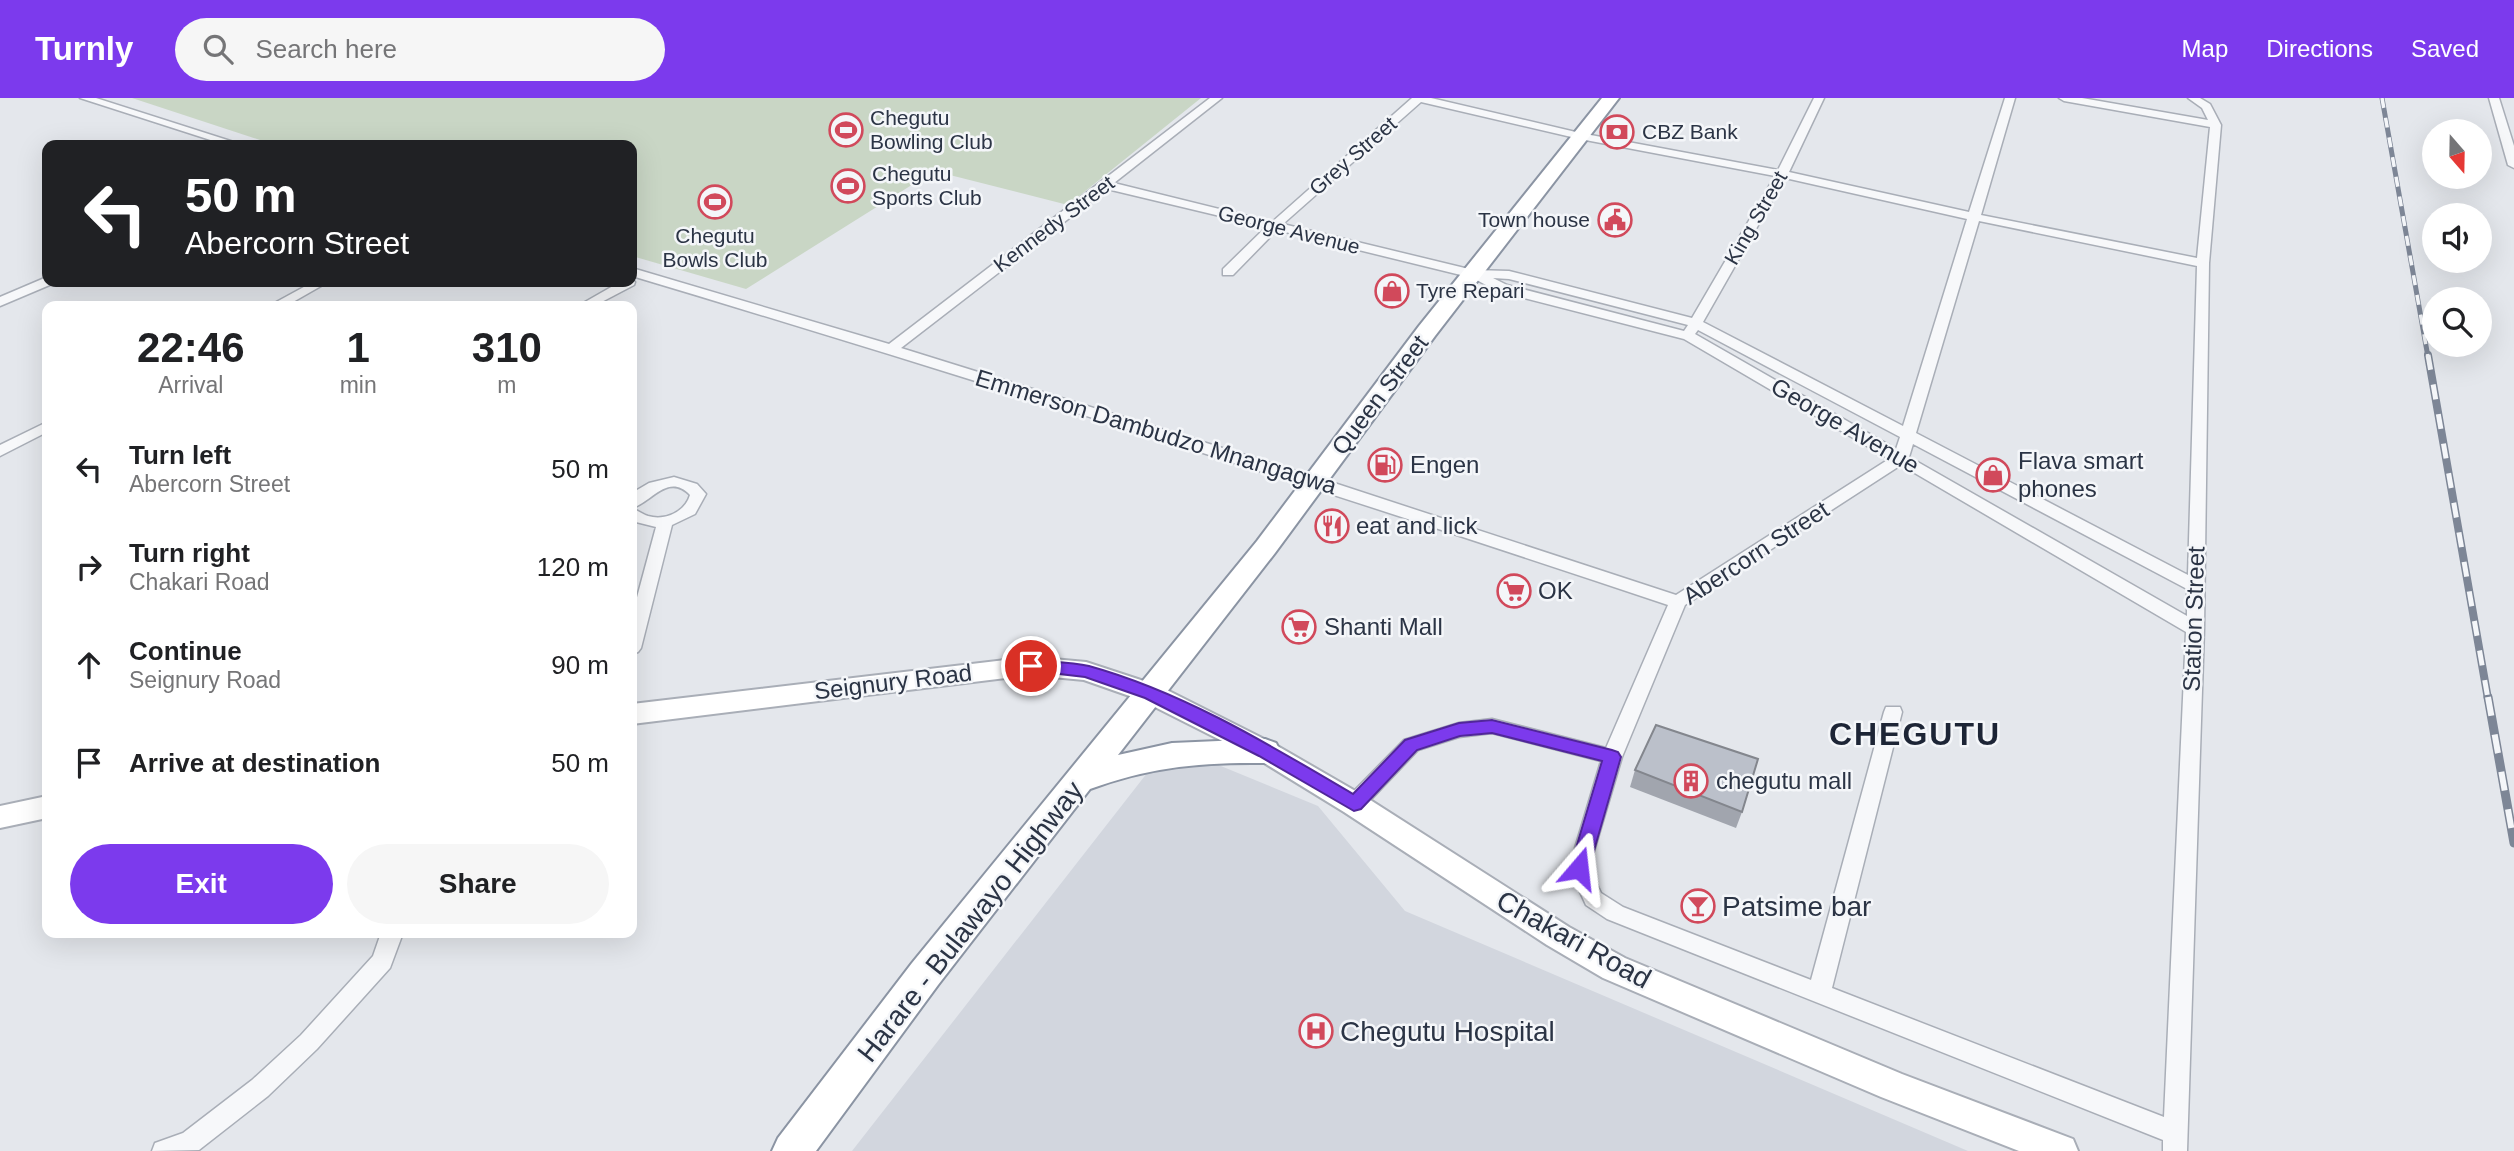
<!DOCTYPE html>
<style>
:root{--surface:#fff;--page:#f6f6f6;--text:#202124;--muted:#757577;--accent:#7c3aed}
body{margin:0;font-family:Helvetica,sans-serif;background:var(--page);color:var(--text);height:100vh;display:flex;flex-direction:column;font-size:26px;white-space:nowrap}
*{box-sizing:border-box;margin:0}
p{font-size:23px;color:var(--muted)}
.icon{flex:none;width:38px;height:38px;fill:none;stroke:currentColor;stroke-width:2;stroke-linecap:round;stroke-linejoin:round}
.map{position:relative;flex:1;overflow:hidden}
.drawer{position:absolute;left:42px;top:203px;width:595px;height:637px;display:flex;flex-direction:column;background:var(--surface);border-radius:14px;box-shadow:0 7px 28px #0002}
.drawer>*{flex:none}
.banner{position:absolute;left:42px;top:42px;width:595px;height:147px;border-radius:14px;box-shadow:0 7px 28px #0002;background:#202124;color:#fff;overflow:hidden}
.needle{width:46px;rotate:160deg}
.tools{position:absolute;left:2422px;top:21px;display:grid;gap:14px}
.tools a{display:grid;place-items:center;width:70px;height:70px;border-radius:50%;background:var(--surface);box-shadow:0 7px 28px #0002;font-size:35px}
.pin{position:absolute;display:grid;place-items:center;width:60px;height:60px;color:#fff;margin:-30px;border:4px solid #fff;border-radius:50%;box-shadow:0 2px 7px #0007}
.me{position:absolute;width:77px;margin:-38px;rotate:17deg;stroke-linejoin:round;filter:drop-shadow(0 0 5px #0008)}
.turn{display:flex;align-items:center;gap:24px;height:147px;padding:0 28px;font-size:32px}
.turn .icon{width:91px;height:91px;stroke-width:2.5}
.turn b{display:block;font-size:49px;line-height:60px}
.eta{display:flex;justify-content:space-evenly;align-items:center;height:119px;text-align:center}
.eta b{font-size:42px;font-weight:600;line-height:49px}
.action{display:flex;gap:14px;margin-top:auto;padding:14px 28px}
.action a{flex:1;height:80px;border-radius:42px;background:var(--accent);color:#fff;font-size:28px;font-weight:600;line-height:80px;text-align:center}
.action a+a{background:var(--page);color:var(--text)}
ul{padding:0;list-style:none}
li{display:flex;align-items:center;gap:21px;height:98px;padding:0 28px}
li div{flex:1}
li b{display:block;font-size:26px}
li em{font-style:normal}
header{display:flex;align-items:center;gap:42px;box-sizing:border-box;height:98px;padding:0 35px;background:var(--accent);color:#fff}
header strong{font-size:33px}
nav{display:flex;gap:38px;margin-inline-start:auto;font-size:24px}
.search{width:490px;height:63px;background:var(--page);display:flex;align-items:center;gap:18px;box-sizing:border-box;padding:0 24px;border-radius:38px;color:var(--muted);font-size:26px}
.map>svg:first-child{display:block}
.built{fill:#d2d6de}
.green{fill:#c9d6c5}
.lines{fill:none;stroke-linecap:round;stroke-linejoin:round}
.minor-casing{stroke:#a9aeb7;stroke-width:3}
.secondary-casing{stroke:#a9aeb7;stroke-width:4}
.trunk-casing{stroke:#8b94a3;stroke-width:4}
.minor{fill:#f7f8fa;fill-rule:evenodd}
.secondary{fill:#fff;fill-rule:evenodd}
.trunk{fill:#fff;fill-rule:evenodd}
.rail-far2-casing{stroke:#7d8696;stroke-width:5}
.rail-far1-casing{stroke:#7d8696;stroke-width:8}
.rail-casing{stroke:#7d8696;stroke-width:9}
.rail-far2{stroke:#f4f6f9;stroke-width:3.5;stroke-dasharray:10;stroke-linecap:butt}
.rail-far1{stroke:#f4f6f9;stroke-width:5;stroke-dasharray:15;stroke-linecap:butt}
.rail{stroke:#f4f6f9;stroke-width:6;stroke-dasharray:19;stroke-linecap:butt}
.wall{fill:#a1a5ae}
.building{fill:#bbc0ca;stroke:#83868d;stroke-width:2}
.route{fill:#7c3aed;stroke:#51269a;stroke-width:2}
.labels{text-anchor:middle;stroke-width:5;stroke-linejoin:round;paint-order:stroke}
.far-poi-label{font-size:21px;fill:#2b3445;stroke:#f4f6f9;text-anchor:start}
.far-street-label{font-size:21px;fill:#2b3445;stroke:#f4f6f9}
.street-label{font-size:24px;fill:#2b3445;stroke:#f4f6f9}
.poi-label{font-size:24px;fill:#2b3445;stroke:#f4f6f9;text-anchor:start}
.near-poi-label{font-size:28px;fill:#2b3445;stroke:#f4f6f9;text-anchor:start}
.near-street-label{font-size:28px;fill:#2b3445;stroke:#f4f6f9}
.district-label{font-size:32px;font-weight:bold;letter-spacing:2px;fill:#1d2536;stroke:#f4f6f9}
</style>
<header>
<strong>Turnly</strong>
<div class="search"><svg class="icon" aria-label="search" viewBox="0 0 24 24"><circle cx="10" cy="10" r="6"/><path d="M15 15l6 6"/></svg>Search here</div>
<nav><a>Map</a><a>Directions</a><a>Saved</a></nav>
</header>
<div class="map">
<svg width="2514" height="1053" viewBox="0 0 2514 1053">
<rect width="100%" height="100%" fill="#e4e7ec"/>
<path class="built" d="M1199 659 1318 708 1405 813 1968 1053H852L1151 670Z"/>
<path class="green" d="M132 0H1201L1068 107 934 73 746 191 632 158V47H275Z"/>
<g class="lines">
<defs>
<path id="minor" d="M80 0H96L243 47H226Z
M1210 0H1222L1114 85 1272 124 1412 0H1431L1580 35 1778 72 1814 0H1824L1789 74 1969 114 2005 0H2015L1981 117 2197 160 2210 29 2064 3 2059 0H2082L2208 22 2202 10 2188 0H2200L2210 6 2221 27 2209 165 2204 531 2187 1053H2163V1042L1607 821 1586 807 1569 770 1601 663 1492 635 1459 639 1418 652 1361 712 1354 714 1347 712 1344 706 1347 700 1404 642 1459 625 1492 621 1606 650 1668 507C1324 392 979 282 632 178V170L889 246ZM1421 4 1580 41 1775 78 1692 220 1509 173 1473 172 1283 126ZM1785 80 1967 121 1903 328 1703 224ZM1107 91 1266 129 1223 171V177H1233L1277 132 1473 180 1497 193 1684 241 1889 361 1676 497 1322 381 901 250ZM1979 123 2197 168 2188 477 1916 335ZM1493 180 1509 181 1688 227 1684 233 1507 187ZM1698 232 1900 339 1896 351 1695 236ZM1913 346 2187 491V518L1909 359ZM1901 367 2186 534 2164 1019 1832 890 1902 614 1900 609H1886L1884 614 1811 882 1623 809 1601 795 1589 770 1622 659 1685 507Z
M2489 0H2499L2514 48V70L2508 67Z
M47 179V184H53L52 186 0 208V199Z
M632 181 635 184 634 187 594 208H578L620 184H632Z
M313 184H328L286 208H269Z
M47 324V334L0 358V347Z
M674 379 697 386 706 396 695 416 672 427 641 550 638 554 632 556V518L656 429 632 423V411C638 412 642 416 648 418 665 423 685 414 690 397 668 374 651 405 632 410V395L649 385Z
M381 835H403L390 870 317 951 268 998 199 1052 152 1053 155 1045 183 1035 252 982 301 937 373 858Z"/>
<path id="secondary" d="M1031 559 1086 564 1159 588 1274 646 1364 698 1569 829 1625 860 1902 976 2073 1041 2078 1053H2019L1881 999 1603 880 1547 847 1344 714 1256 660 1141 602 1084 582 1031 577 632 626V606Z
M47 698V720L0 730V708Z"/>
<path id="trunk" d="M1602 0H1619L1435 238 1275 455 1118 657 1172 645 1265 641 1276 645 1280 653 1276 661 1265 665C1201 664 1150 669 1090 691L938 887 816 1053H772L778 1040 912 865 1257 443 1419 228Z"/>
</defs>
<use href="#minor" class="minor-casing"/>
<use href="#secondary" class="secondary-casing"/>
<use href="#trunk" class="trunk-casing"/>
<use href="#minor" class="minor"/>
<use href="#secondary" class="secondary"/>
<use href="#trunk" class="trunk"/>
<defs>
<path id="rail-far2" d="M2382 0 2428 259"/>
<path id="rail-far1" d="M2428 257 2488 601"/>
<path id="rail" d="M2488 599 2514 745"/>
</defs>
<use href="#rail-far2" class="rail-far2-casing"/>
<use href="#rail-far1" class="rail-far1-casing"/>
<use href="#rail" class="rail-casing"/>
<use href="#rail-far2" class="rail-far2"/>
<use href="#rail-far1" class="rail-far1"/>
<use href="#rail" class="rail"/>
</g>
<path class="wall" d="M1635 672 1742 714 1736 730 1630 689Z"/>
<path class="building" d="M1656 627 1758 661 1742 714 1635 672Z"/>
<path class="route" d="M1031 562C1050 564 1071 564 1089 568 1183 594 1270 647 1353 696L1405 642 1459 625 1492 622 1612 652 1618 654 1621 659 1589 770 1586 776 1579 778 1573 776 1570 770 1602 663 1492 635 1460 638 1417 652 1361 711 1354 713 1259 658 1145 600 1085 579 1025 572 1023 568 1025 564Z"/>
<defs>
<symbol id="stadium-ring" viewBox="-11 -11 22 22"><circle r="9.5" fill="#f4f6f9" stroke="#d1495b" stroke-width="1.5"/><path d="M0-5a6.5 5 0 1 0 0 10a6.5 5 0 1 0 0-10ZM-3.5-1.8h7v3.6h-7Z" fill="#d1495b"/></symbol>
<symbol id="bank-ring" viewBox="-11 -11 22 22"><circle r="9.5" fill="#f4f6f9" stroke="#d1495b" stroke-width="1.5"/><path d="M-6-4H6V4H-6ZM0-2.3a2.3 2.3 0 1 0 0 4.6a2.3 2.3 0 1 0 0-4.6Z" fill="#d1495b"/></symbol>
<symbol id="civic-ring" viewBox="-11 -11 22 22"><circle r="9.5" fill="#f4f6f9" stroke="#d1495b" stroke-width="1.5"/><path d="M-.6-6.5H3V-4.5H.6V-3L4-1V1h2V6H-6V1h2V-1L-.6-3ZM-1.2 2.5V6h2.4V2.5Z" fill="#d1495b"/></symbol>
<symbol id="shop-ring" viewBox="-11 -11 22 22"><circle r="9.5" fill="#f4f6f9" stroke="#d1495b" stroke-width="1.5"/><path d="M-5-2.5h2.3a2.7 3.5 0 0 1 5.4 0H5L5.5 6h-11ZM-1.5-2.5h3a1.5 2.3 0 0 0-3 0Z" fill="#d1495b"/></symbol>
<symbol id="fuel-ring" viewBox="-11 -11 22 22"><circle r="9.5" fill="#f4f6f9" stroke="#d1495b" stroke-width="1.5"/><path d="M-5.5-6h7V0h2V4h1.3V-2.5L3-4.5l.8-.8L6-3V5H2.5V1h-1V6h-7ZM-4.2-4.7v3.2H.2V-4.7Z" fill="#d1495b"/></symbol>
<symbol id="restaurant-ring" viewBox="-11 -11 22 22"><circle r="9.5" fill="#f4f6f9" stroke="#d1495b" stroke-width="1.5"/><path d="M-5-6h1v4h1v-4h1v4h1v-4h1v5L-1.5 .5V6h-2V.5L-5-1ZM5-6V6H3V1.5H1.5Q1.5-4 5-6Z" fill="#d1495b"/></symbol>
<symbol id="supermarket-ring" viewBox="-11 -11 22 22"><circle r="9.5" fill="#f4f6f9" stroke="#d1495b" stroke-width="1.5"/><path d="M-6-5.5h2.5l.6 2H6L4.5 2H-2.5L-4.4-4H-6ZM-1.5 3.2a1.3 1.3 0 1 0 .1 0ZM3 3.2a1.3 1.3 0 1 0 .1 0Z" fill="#d1495b"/></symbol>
<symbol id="building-ring" viewBox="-11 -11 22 22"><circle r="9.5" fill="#f4f6f9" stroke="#d1495b" stroke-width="1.5"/><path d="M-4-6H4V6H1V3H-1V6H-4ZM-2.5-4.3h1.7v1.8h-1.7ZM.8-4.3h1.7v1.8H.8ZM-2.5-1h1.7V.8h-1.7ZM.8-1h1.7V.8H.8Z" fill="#d1495b"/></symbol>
<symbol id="bar-ring" viewBox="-11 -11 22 22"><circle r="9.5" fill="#f4f6f9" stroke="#d1495b" stroke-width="1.5"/><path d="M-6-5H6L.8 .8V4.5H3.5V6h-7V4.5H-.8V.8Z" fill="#d1495b"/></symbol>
<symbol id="hospital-ring" viewBox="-11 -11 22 22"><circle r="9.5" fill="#f4f6f9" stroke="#d1495b" stroke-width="1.5"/><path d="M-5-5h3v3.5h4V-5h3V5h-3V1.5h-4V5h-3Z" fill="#d1495b"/></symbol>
</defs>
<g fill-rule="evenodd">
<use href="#stadium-ring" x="827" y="13" width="38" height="38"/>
<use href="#bank-ring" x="1598" y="15" width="38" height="38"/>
<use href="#stadium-ring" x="829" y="69" width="38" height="38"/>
<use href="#stadium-ring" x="696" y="85" width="38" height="38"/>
<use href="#civic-ring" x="1596" y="103" width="38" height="38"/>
<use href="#shop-ring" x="1373" y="174" width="38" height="38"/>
<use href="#fuel-ring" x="1366" y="348" width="38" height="38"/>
<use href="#shop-ring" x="1974" y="358" width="38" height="38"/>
<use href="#restaurant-ring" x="1313" y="409" width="38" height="38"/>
<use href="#supermarket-ring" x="1495" y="474" width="38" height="38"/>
<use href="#supermarket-ring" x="1280" y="510" width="38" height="38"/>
<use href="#building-ring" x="1672" y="664" width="38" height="38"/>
<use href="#bar-ring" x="1679" y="789" width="38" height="38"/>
<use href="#hospital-ring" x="1297" y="914" width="38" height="38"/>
</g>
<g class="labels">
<g class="far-poi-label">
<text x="870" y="27">Chegutu<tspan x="870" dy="24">Bowling Club</tspan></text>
<text x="1642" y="41">CBZ Bank</text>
<text x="872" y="83">Chegutu<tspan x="872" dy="24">Sports Club</tspan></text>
<text x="1590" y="129" text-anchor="end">Town house</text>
<text x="715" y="145" text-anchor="middle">Chegutu<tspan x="715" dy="24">Bowls Club</tspan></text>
<text x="1416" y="200">Tyre Repari</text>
</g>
<g class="far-street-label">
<text transform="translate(1353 58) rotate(-41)" y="7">Grey Street</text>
<text transform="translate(1756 120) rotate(-60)" y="7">King Street</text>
<text transform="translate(1054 126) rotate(-37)" y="7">Kennedy Street</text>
<text transform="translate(1289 132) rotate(14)" y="7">George Avenue</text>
</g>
<g class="street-label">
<text transform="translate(1380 297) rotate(-53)" y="8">Queen Street</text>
<text transform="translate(1845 328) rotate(30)" y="8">George Avenue</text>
<text transform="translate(1156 334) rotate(17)" y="8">Emmerson Dambudzo Mnangagwa</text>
<text transform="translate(1756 455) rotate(-33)" y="8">Abercorn Street</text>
<text transform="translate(2194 521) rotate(-88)" y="8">Station Street</text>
<text transform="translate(893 584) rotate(-7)" y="8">Seignury Road</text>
</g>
<g class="poi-label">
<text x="2018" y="371">Flava smart<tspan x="2018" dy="28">phones</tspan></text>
<text x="1410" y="375">Engen</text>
<text x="1356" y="436">eat and lick</text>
<text x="1538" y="501">OK</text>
<text x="1324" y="537">Shanti Mall</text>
<text x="1716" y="691">chegutu mall</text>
</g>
<g class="near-poi-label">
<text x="1722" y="818">Patsime bar</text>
<text x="1340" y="943">Chegutu Hospital</text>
</g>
<g class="near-street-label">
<text transform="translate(970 823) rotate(-52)" y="10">Harare - Bulawayo Highway</text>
<text transform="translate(1574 841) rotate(29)" y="10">Chakari Road</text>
</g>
<g class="district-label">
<text x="1915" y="647">CHEGUTU</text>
</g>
</g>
</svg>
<div class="tools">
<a><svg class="needle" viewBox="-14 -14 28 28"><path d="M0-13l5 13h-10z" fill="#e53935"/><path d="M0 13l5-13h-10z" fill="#757577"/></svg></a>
<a><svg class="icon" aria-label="sound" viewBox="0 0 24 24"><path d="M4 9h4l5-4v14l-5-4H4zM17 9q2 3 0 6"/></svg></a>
<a><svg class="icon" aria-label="search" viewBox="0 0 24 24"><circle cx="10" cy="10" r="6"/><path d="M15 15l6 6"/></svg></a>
</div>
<div class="pin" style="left:1031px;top:568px;background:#d93025"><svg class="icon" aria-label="arrive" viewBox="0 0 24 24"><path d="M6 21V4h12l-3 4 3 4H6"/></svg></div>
<svg class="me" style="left:1579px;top:770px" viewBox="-20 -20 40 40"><path d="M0-17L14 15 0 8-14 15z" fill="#7c3aed" stroke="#fff" stroke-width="4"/></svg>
<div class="banner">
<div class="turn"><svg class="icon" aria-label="left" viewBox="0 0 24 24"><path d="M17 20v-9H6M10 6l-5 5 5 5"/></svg><div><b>50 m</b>Abercorn Street</div></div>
</div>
<section class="drawer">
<div class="eta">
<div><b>22:46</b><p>Arrival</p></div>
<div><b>1</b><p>min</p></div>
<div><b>310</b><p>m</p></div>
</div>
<ul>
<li><svg class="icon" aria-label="left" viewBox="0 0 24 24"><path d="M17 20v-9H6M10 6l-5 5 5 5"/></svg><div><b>Turn left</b><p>Abercorn Street</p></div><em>50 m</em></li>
<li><svg class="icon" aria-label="right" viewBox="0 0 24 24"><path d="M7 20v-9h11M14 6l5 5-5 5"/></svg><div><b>Turn right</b><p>Chakari Road</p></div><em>120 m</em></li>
<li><svg class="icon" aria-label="ahead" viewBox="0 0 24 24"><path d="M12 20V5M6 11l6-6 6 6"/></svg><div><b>Continue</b><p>Seignury Road</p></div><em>90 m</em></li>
<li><svg class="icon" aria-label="arrive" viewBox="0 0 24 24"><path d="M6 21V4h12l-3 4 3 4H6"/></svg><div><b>Arrive at destination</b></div><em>50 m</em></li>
</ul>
<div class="action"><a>Exit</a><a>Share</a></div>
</section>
</div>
